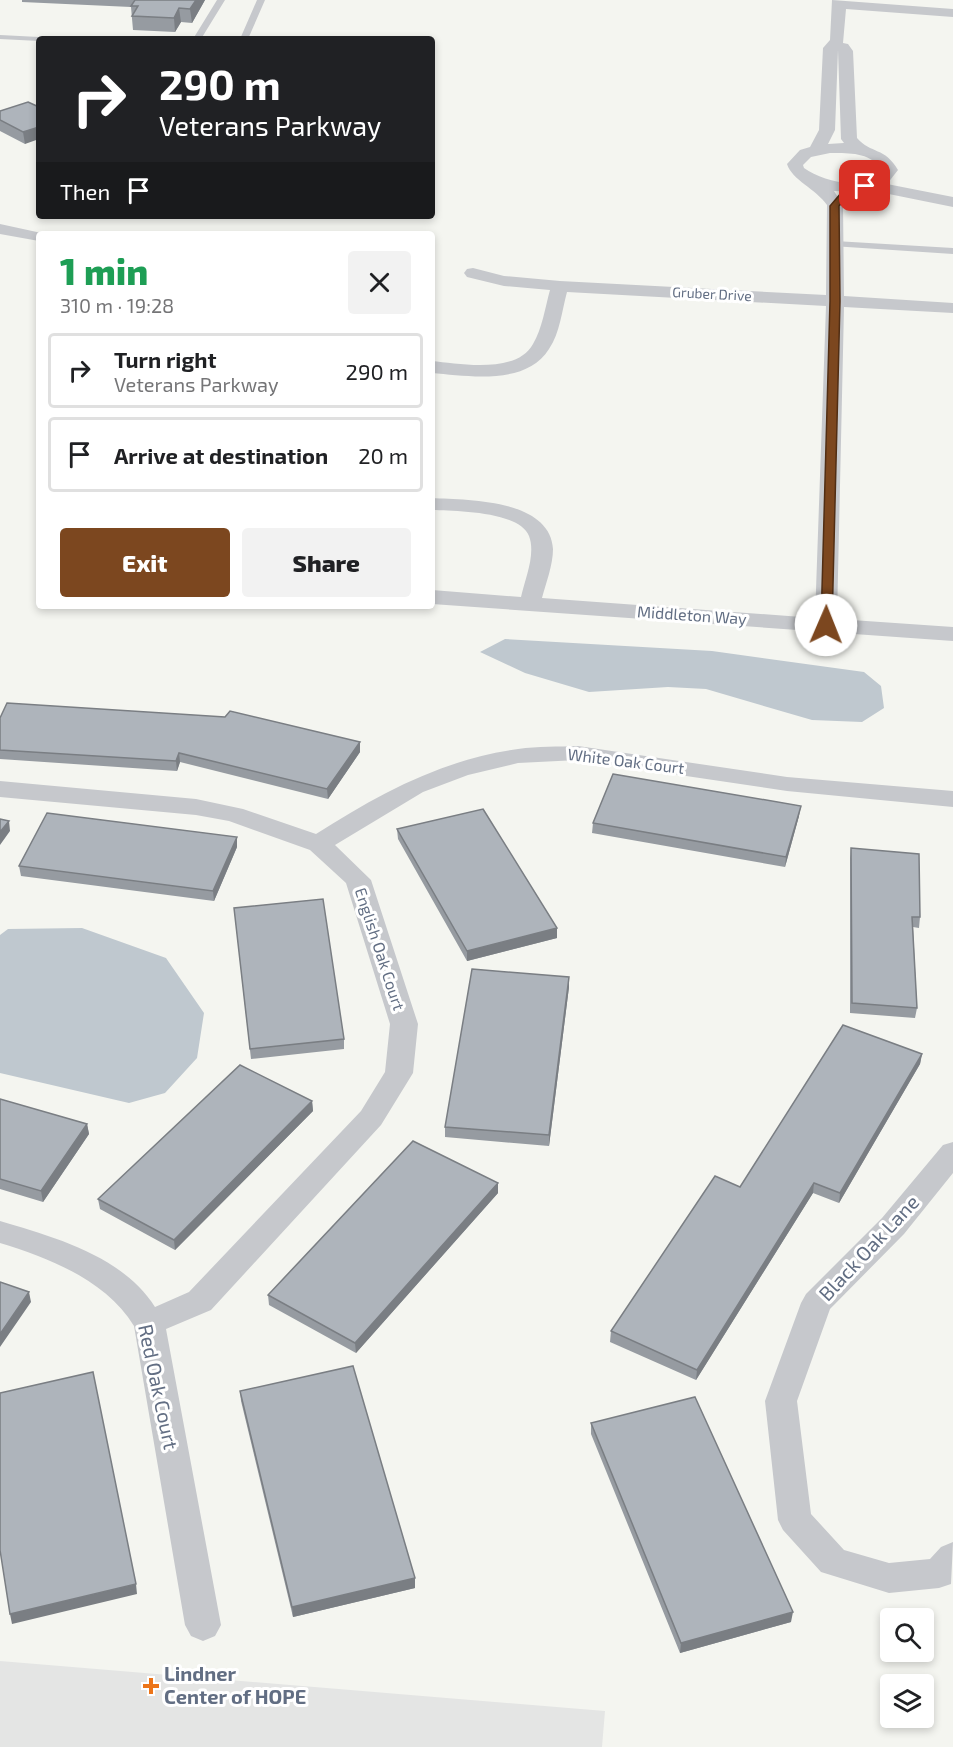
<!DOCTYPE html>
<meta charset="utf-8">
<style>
:root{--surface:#fff;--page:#f2f2f2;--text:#202124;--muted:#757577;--line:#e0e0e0;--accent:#7c471f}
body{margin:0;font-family:"Exo 2",sans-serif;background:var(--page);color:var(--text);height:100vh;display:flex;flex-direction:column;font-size:22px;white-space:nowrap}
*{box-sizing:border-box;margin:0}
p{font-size:20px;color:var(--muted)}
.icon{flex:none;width:33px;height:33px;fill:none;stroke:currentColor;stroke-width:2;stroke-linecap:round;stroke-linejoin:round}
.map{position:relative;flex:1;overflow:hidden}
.sheet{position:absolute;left:36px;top:231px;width:399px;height:378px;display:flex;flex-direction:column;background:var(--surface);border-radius:6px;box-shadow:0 3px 9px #0003}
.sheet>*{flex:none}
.guide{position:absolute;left:36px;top:36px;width:399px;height:183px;border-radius:6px;box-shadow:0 3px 9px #0003;background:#202124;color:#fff;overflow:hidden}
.tools{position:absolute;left:880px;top:1608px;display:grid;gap:12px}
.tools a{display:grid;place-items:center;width:54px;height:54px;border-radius:6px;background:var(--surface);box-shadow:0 3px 9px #0003;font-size:30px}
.pin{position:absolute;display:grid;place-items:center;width:51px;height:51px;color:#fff;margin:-26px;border-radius:12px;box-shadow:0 3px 9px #0006}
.me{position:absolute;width:66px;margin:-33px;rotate:1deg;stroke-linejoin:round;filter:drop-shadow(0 0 4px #0008)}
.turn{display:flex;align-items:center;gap:21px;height:126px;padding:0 24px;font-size:27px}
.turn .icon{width:78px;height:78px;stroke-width:2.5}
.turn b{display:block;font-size:42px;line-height:51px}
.then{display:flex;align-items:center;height:57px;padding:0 24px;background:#0003;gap:12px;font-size:22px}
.round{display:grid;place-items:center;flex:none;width:63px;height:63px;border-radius:6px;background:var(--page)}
.head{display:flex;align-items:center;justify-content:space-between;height:102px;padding:0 24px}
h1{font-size:36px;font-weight:800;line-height:45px;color:#1e9e55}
.primary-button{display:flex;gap:12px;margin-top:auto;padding:12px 24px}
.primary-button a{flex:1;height:69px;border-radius:6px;background:var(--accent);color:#fff;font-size:24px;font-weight:800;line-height:69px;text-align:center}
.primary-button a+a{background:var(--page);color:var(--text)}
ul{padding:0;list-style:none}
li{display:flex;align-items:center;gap:18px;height:75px;margin:0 12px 9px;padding:0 12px;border:3px solid var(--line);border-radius:6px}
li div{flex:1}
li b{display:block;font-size:22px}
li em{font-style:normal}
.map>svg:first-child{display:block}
.built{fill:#e4e5e4}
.water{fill:#bfc8cf}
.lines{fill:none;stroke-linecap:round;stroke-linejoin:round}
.service{fill:#c6c8cc;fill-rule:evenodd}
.minor{fill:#c6c8cc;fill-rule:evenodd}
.wall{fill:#969ba1}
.shaded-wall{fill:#7a7e83}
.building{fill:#aeb4bb;stroke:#7a7e83;stroke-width:1.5}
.route{fill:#7c471f;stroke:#512e14;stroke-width:1.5}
.poi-dot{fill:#ec7519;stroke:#fff;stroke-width:2}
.labels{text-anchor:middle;stroke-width:6;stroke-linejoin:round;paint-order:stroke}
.far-street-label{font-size:14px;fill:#626e83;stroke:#fff}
.street-label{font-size:16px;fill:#626e83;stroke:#fff}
.near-street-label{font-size:20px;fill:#626e83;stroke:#fff}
.near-poi-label{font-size:20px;font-weight:bold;fill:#626e83;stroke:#fff;text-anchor:start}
</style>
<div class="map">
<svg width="953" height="1747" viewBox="0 0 953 1747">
<rect width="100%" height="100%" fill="#f4f5f0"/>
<path class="built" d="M0 1661 605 1711 602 1747H0Z"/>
<path class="water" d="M505 639 712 651 864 672 881 686 884 708 862 722 812 720 706 689 668 687 589 692 525 673 480 652Z
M82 928 166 958 204 1013 197 1058 165 1093 129 1103 0 1073V935L8 929Z"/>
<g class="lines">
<path class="service" d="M217 0H225L201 39H193Z
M257 0H265L248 39H240Z
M0 35 39 37 43 39H39V41L0 39Z
M835 241 953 248V254L832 246 830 244Z"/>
<path class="minor" d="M832 0 953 9V17L846 9 843 43 848 44 853 51 857 138C871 154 885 147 898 170L887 184 953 197V207L869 190 860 192 834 191 843 205 844 296 953 303V313L844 307 837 619 953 627V641L432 604V590L521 597C525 579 536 554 529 536 519 511 455 511 432 510V498C468 500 550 499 553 549 553 565 546 583 542 598L815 618 826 306 567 292C562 310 560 333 549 349 526 386 468 376 432 373V361C460 364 517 374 533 344 542 329 545 308 550 290L504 286 467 277 464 273 467 269 473 268 504 276 560 281 826 295 827 205C816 189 792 180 787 164L800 150 810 147 819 130 823 48 830 40ZM838 50 841 139 844 143 828 144 835 130ZM830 153C848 153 871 152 882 170 864 192 824 182 804 168L803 165 811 157Z
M0 224 46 234H39V241L0 234Z
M578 746 787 777 953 791V807L787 791 578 760 518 763 468 775 423 792 335 845 371 880 418 1024 413 1073 381 1125 211 1310 166 1329 221 1625 215 1636 203 1641 191 1636 185 1625 134 1326C106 1280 49 1258 0 1243V1221C54 1237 123 1256 155 1307L189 1292 361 1111 385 1072 390 1024 346 883 310 850 229 821 196 815 0 797V781L196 799 243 809 316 834C379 794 443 759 518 749 538 746 558 747 578 746Z
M953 1142V1173L904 1234 830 1309 797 1401 811 1514 844 1550 889 1563 930 1559 941 1547 953 1542 951 1584 939 1588 889 1593 821 1572 783 1530 778 1520 765 1401 801 1303 806 1294 882 1218 943 1145Z"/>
</g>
<path class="wall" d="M22 0H205L192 23 181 22 175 32 133 30 131 7 22 2Z
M39 107 25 144 0 131V111Z
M0 718 360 742V752L328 799 180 762 177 771 0 759Z
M799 816 785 867 592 833 593 823Z
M397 829 557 938 467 961 398 839Z
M237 847 214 901 21 876 19 866Z
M851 848 920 917 919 928 913 927 917 1008 915 1018 850 1013V858Z
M234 908 344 1039V1049L251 1059Z
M569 977V987L549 1146 445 1137V1127Z
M922 1054 920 1064 839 1203 813 1193 696 1380 610 1342 611 1331 740 1187Z
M0 1099 87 1124 89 1134 43 1202 0 1189Z
M312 1101 313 1111 175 1250 100 1209 98 1199Z
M498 1183V1193L356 1353 269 1305 268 1295Z
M240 1391 415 1578V1588L293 1617 241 1401Z
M591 1423 791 1622 680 1653 591 1434Z"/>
<path class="shaded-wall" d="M196 0H205L192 23 190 9Z
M179 8 181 22 175 32 174 18Z
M39 127V139L25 144 23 132Z
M360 742V752L328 799 327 789Z
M179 753 180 762 177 771 176 761Z
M801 806 799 816 785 867 786 857Z
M9 821 10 831 0 845V832Z
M237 837V847L214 901 213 891Z
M557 928V938L467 961V951Z
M569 977V987L549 1146V1135Z
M922 1054 920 1064 839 1203 840 1193Z
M312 1101 313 1111 175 1250 174 1240Z
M87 1124 89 1134 43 1202 41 1191Z
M498 1183V1193L356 1353 355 1343Z
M814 1183 813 1193 696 1380 697 1370Z
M29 1292 31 1302 0 1347V1334Z
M415 1578V1588L293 1617 292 1607Z
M136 1584 137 1594 12 1624 10 1614Z
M793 1612 791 1622 680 1653 681 1643Z"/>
<path class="building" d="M135 0H196L190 9 179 8 174 18 132 16 138 6H131Z
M28 102 39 107V127L23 132 0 120V111Z
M7 703 225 717 230 711 360 742 327 789 179 753 176 761 0 750V718Z
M613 774 801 806 786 857 593 823Z
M483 809 557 928 467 951 397 829Z
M47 813 237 837 213 891 19 866Z
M0 819 9 821 0 832Z
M851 848 919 854 920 917H912L917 1008 852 1003Z
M323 899 344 1039 250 1049 234 908Z
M472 969 569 977 549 1135 445 1127Z
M843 1025 922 1054 840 1193 814 1183 697 1370 611 1331 715 1176 740 1187Z
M240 1065 312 1101 174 1240 98 1199Z
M0 1099 87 1124 41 1191 0 1179Z
M413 1141 498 1183 355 1343 268 1295Z
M0 1282 29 1292 0 1334Z
M353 1366 415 1578 292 1607 240 1391Z
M93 1372 136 1584 10 1614 0 1550V1393Z
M695 1397 793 1612 681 1643 591 1423Z"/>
<path class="route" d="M865 183 869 186 868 188 848 195 839 206 840 301 832 625 826 628 821 625 830 301V206L842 192Z"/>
<path class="poi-dot" d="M148 1677h6v6h6v6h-6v6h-6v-6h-6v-6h6z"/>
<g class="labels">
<g class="far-street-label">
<text transform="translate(712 294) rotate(3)" y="5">Gruber Drive</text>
</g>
<g class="street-label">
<text transform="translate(692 615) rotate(4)" y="6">Middleton Way</text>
<text transform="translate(626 761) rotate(7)" y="6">White Oak Court</text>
<text transform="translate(380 949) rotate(72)" y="6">English Oak Court</text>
</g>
<g class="near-street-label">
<text transform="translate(869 1248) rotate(-47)" y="7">Black Oak Lane</text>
<text transform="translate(158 1387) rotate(78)" y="7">Red Oak Court</text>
</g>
<g class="near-poi-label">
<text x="164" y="1681">Lindner<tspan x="164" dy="23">Center of HOPE</tspan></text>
</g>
</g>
</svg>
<div class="tools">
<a><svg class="icon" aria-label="search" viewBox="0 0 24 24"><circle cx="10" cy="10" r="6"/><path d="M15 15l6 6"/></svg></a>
<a><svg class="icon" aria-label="layers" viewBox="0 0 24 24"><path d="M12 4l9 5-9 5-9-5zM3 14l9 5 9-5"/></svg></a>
</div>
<div class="pin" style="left:865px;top:186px;background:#d93025"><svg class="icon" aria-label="arrive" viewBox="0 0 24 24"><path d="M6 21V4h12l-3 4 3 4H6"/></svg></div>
<svg class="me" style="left:826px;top:625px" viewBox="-20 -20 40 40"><circle r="19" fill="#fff"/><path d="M0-13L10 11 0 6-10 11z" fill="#7c471f"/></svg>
<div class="guide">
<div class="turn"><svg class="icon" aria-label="right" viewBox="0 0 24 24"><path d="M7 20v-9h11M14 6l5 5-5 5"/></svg><div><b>290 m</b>Veterans Parkway</div></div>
<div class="then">Then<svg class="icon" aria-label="arrive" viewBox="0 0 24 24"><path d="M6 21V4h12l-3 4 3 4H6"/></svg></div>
</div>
<section class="sheet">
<div class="head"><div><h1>1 min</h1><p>310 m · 19:28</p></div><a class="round"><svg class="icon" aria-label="close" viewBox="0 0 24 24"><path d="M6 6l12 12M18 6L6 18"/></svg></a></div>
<ul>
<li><svg class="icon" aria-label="right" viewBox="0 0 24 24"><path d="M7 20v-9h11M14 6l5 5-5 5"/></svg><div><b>Turn right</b><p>Veterans Parkway</p></div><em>290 m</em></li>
<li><svg class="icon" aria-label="arrive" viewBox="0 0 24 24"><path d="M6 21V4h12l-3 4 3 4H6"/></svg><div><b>Arrive at destination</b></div><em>20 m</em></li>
</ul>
<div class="primary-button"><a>Exit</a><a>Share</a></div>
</section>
</div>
